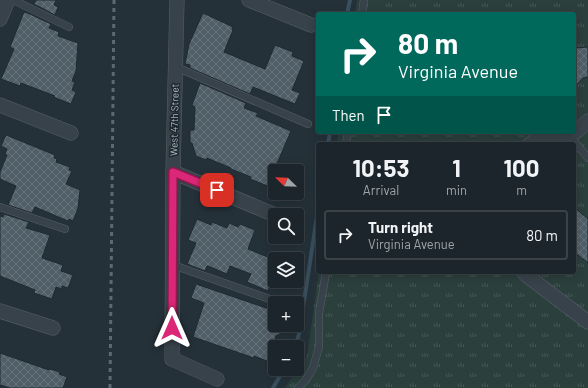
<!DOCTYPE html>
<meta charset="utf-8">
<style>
:root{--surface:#1c252b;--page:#252d33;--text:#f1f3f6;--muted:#a0a5a9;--line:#3a4247}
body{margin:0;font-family:Barlow,sans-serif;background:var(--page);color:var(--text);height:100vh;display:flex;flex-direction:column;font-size:15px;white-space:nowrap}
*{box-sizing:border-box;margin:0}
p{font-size:13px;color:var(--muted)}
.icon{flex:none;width:22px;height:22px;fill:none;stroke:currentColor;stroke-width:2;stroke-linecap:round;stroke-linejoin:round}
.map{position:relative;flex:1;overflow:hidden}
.sheet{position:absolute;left:316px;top:142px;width:260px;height:132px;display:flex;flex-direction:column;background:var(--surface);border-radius:4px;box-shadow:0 2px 10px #0003,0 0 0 1px var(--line)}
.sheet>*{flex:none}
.guide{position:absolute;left:316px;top:12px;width:260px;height:122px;border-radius:4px;box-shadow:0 2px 10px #0003,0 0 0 1px var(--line);background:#00695c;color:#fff;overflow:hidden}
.needle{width:26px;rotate:293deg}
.buttons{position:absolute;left:268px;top:164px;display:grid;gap:8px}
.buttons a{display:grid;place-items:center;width:36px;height:36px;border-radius:4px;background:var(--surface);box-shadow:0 2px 10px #0003,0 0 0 1px var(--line);font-size:20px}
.pin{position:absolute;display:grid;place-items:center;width:34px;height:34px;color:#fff;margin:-17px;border-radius:8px;box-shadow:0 2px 6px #0006}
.me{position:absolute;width:44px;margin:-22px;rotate:0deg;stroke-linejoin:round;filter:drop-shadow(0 0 3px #0008)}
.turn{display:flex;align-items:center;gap:14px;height:84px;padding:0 16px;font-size:18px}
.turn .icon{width:52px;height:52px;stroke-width:2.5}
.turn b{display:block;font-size:28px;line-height:34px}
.then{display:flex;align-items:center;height:38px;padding:0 16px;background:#0003;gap:8px;font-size:15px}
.eta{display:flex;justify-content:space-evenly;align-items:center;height:68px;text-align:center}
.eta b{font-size:24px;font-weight:700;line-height:28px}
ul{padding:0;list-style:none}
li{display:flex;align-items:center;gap:12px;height:50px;margin:0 8px 6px;padding:0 8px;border:2px solid var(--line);border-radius:4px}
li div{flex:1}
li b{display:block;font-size:15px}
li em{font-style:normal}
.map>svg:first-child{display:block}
.grass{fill:url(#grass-tufts)}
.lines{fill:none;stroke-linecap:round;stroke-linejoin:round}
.stream{stroke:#3a505f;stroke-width:4}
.building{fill:url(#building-cross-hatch);stroke:#1f2930}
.lane-casing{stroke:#566067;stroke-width:8}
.street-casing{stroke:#566067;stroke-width:15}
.lane{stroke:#38424a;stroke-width:7}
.street{stroke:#38424a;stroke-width:14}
.rail{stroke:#5c6972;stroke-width:3;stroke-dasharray:4 4;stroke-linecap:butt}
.route-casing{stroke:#8e194d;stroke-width:10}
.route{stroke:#db2777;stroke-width:7}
.labels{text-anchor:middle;stroke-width:3;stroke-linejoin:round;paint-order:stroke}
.street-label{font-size:10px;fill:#b3bdc5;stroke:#1d272e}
</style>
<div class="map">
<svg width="588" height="388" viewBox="0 0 588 388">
<defs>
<pattern id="grass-tufts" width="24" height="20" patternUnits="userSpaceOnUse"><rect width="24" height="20" fill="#2b3f3c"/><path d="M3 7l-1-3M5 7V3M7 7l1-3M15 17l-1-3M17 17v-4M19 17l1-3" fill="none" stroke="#475957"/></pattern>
<pattern id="building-cross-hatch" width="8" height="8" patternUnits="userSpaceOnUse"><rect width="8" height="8" fill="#505e67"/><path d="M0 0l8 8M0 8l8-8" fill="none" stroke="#67737b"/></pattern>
</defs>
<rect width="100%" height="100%" fill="#253139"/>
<path class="grass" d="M357 0H588V388H285L307 356 319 272H574V144H337L338 132H574V14H355Z"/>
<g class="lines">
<path class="stream" d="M347 14 350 0
M328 144 330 132
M295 347 299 334 318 210
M273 388 284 369"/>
</g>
<path class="building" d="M36 0H56L54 5 58 7 55 15 34 4Z
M24 12 30 14 51 24 49 28 59 32 58 36 78 43 76 71 72 81 75 82 72 90 76 92 71 104 56 98 54 97 55 96 21 83 20 86 1 79 14 49 10 47Z
M203 13 233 27 232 29 233 30 224 52 265 69 275 45 293 52 292 56 304 61 292 90 300 93 295 104 253 87 250 94 190 68V65L185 64 189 44Z
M588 47V77L583 78 574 88V48Z
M200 83 246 103 244 108 258 113 256 116 291 131 275 168V189L250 179 251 177 231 169V168L207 158 206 160 196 156 192 143H190V130H194L195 107 192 105Z
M6 135 55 155 54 158 57 159 56 162 70 167 69 170 72 171 66 184 80 190 78 208 73 221 69 219 68 221 35 207 32 213 8 205 16 186 0 179V172L7 155 5 154 7 149 1 146Z
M574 207 588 219V263L574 252Z
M4 214 29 222 26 228 50 235 42 258 63 265 61 271 73 275 68 288 62 286V289L56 287 52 299 34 293 35 290 0 276V216L3 217Z
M197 219 211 225 212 222 227 228 229 223 238 227 240 224 255 230 248 249 275 260V288L270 286 268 291 247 282 251 274 230 266 227 274 208 266H207L205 271 187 264 196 243 188 240Z
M196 284 275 311V325L289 329 276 336 267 361 254 356V358L193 337 204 303 191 298Z
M0 353 49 370 50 369 60 372 59 374 67 377 63 388H10L0 385Z"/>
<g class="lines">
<defs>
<path id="lane" d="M13 0 69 27
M362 14 364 0
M176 67 308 124
M569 135 588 158
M346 144 348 132
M0 207 65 229
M173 265 281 303
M298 388 306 380 313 368 319 347V313L326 272"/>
<path id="street" d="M177 0 173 172 172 359 217 379
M249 0 311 25
M0 19 8 0
M0 105 71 133
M530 144 539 138 552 136 569 135 577 131 588 121
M173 172 275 215
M524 272 526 275 588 322
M0 311 53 328"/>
</defs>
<use href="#lane" class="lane-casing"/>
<use href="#street" class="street-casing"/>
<use href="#lane" class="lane"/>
<use href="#street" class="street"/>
<path class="rail" d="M110 388 114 0"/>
</g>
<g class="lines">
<defs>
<path id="route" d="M172 328 173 172 217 190"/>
</defs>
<use href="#route" class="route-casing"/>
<use href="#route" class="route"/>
</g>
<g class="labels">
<g class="street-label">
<text transform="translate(174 120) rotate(-89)" y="4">West 47th Street</text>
</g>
</g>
</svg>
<div class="buttons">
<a><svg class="needle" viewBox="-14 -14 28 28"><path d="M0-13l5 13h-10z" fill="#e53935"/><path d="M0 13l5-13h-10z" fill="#a0a5a9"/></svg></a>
<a><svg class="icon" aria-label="search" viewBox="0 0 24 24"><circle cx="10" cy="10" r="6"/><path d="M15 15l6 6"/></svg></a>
<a><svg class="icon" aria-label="layers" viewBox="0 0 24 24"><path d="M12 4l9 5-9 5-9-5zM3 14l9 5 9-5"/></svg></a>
<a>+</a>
<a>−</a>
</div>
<div class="pin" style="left:217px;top:190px;background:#d93025"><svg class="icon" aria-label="arrive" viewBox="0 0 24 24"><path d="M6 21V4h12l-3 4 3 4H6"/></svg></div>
<svg class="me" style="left:172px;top:328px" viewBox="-20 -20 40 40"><path d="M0-17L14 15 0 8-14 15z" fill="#db2777" stroke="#fff" stroke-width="4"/></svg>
<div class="guide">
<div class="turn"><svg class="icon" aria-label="right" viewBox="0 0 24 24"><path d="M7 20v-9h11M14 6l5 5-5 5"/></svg><div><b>80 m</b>Virginia Avenue</div></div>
<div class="then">Then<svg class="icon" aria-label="arrive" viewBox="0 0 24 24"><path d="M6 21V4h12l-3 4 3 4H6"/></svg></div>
</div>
<section class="sheet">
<div class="eta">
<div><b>10:53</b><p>Arrival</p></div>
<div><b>1</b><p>min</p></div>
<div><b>100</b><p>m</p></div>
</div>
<ul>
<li><svg class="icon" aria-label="right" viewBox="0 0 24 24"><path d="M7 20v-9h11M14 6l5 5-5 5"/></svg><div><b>Turn right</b><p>Virginia Avenue</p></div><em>80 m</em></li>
</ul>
</section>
</div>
